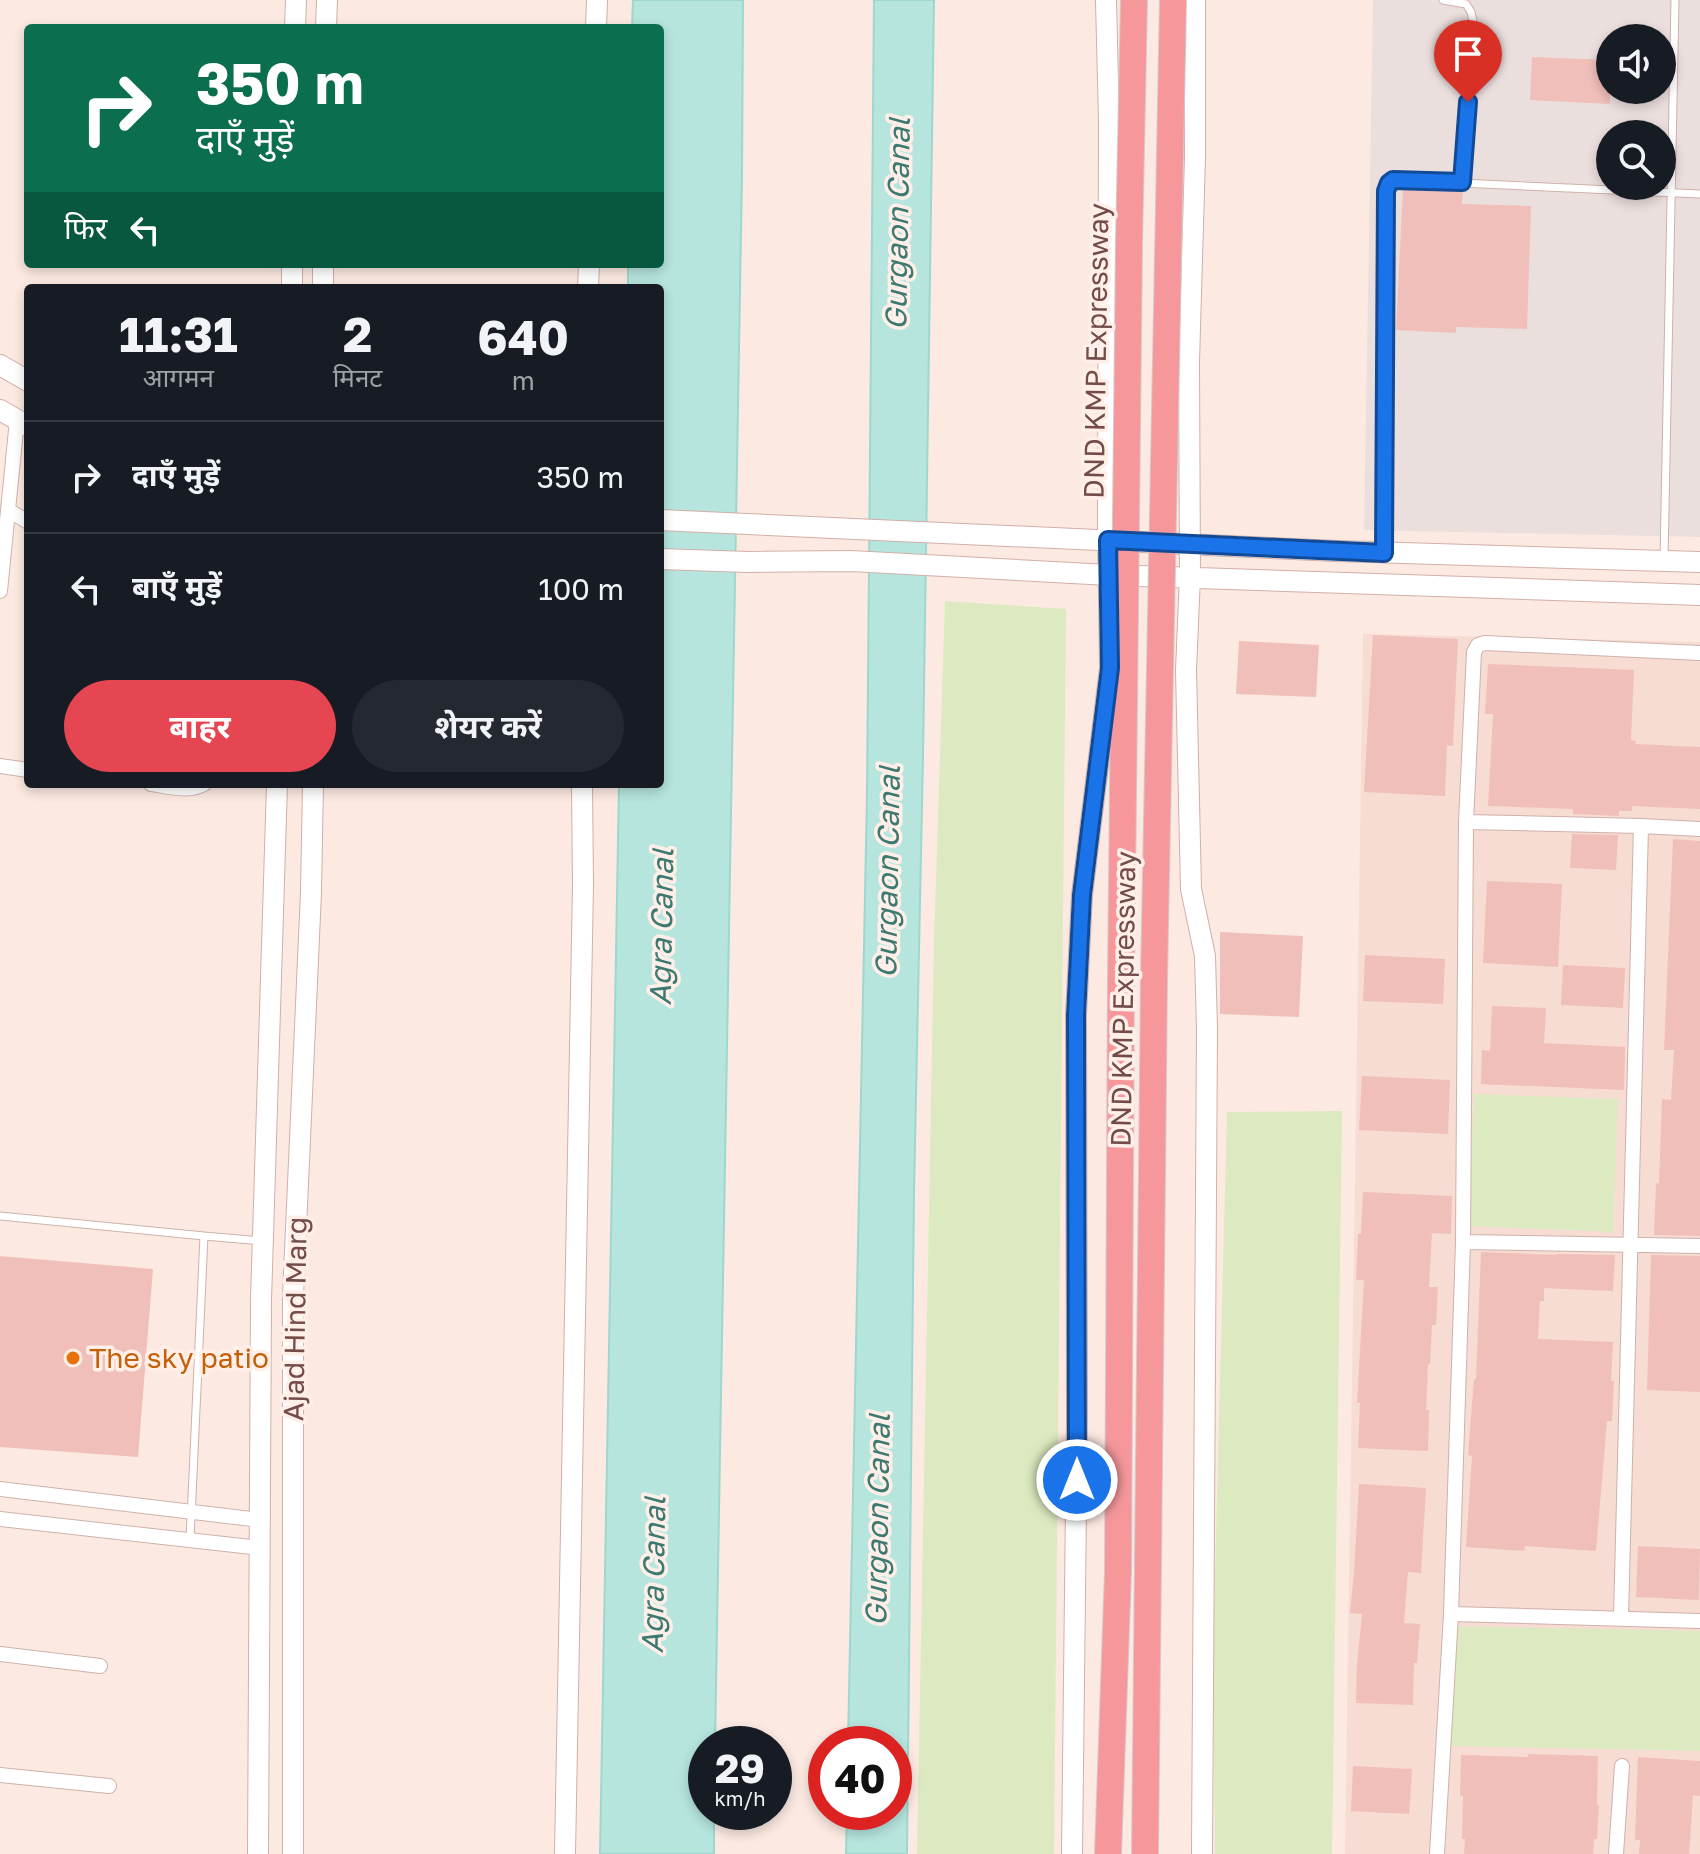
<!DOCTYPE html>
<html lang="hi">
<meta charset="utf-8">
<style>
:root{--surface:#171b24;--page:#242831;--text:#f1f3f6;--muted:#9ea1a6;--line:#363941;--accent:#e64652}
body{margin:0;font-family:"Golos Text","Noto Sans Devanagari",sans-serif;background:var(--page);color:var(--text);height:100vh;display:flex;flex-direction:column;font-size:30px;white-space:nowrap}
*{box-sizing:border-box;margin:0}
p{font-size:26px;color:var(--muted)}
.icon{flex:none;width:44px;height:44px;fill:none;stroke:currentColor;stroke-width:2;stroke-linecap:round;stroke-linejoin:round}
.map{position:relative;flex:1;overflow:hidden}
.details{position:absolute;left:24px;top:284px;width:640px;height:504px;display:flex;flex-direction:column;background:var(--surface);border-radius:8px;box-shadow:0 4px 12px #0003}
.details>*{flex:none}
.top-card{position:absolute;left:24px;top:24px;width:640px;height:244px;border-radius:8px;box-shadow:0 4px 12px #0003;background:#0b6e4f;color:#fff;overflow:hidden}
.fabs{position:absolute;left:1596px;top:24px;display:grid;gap:16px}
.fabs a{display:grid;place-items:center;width:80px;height:80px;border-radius:50%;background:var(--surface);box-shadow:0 4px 12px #0003;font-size:40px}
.speed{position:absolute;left:688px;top:1726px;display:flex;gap:16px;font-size:40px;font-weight:700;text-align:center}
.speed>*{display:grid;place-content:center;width:104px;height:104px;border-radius:50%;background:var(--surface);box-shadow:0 4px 12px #0003;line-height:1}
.speed small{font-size:20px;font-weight:400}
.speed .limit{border:12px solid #d22;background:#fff;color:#111}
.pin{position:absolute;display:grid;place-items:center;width:68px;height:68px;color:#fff;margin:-82px -34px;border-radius:50% 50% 50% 0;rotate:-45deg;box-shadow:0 0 8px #0007}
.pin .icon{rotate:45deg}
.me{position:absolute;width:88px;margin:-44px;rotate:0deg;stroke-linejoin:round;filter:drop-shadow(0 0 6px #0008)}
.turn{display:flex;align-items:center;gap:28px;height:168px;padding:0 40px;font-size:36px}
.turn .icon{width:104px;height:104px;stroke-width:2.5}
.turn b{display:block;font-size:56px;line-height:68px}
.then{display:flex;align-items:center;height:76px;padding:0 40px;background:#0003;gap:16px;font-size:30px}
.eta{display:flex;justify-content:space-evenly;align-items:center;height:136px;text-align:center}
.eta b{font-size:48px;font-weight:700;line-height:56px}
.cta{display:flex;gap:16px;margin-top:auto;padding:16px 40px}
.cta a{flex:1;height:92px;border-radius:48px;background:var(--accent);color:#fff;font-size:32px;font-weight:700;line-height:92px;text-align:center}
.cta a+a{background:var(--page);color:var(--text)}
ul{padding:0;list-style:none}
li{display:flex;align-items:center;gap:24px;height:112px;padding:0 40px;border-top:2px solid var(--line)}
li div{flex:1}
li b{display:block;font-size:30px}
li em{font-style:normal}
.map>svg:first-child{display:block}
.residential{fill:#f6dcd3}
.industrial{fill:#ebdfdd;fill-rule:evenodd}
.green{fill:#dde9c0}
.water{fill:#b6e5de;stroke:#9dd7cf;stroke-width:2}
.building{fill:#f1bfb9}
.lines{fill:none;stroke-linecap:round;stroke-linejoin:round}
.lane-casing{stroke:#cfb1ab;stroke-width:9}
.street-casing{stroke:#cfb1ab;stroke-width:16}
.secondary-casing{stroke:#d2afa8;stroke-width:22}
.highway-casing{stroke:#d5c9c8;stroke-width:28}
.lane{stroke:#fff;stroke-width:7}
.street{stroke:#fff;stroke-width:14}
.secondary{stroke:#fff;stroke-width:20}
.highway{stroke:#f6989b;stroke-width:26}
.highway-bridge-casing{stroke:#d5c9c8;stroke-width:28;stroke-linecap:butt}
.highway-bridge{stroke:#f6989b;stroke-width:26}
.route-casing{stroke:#114b97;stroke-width:20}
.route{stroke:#1a73e8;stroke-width:14}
.food-dot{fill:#e8710a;stroke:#ffefe8;stroke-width:3}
.labels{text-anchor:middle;stroke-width:7;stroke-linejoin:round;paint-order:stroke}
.street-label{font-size:28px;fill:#734b48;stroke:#ffefe8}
.food-label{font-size:28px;fill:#c56008;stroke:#ffefe8;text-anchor:start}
.water-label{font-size:30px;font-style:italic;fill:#3c7971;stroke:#ffefe8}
</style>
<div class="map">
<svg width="1700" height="1854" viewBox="0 0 1700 1854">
<rect width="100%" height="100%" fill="#fceae2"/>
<path class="residential" d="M1363 634 1700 642V1854H1345Z"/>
<path class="industrial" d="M1373 0H1700V537L1364 530ZM1610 38H1662V90H1610ZM1610 134H1662V186H1610Z"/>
<path class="green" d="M945 601 1066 609 1054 1854H917L934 941Z
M1474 1094 1618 1099 1613 1232 1469 1226Z
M1342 1111 1332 1854H1215L1213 1650 1227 1112Z
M1451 1626 1700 1631V1751L1449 1746Z"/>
<path class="water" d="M633 0H743L742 174 715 1744H706V1812H714V1854H600L619 784H660V288H628V264H660V28H632Z
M874 0H934L923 757 914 1192 907 1854H846L847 1812H894V1744H848L867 795Z"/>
<path class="building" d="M1532 57 1610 60V104L1530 100Z
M1403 187 1463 190 1462 204 1531 206 1527 329 1456 327V333L1396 330Z
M1373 635 1458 639 1453 746 1447 745 1445 796 1364 792Z
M1239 641 1319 645 1316 697 1236 694Z
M1488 664 1634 670 1631 740 1636 741 1635 744 1700 747V809L1632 806V811H1619V816L1573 814V809L1488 806 1493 714H1485Z
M1572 834 1618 835 1616 870 1570 868Z
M1673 839 1700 841V1236L1654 1235 1656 1183 1659 1184 1662 1099 1671 1100 1674 1050H1664Z
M1487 881 1562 884 1558 967 1483 963Z
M1220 932 1303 936 1299 1017 1220 1014Z
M1365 955 1445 959 1443 1004 1363 1001Z
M1563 965 1625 968 1623 1008 1561 1005Z
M1492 1006 1546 1008 1544 1043 1625 1047 1624 1090 1481 1084 1482 1050 1490 1051Z
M1362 1076 1450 1080 1448 1134 1359 1130Z
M1363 1192 1452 1196 1451 1234 1432 1233 1429 1287H1438L1436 1325H1432L1430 1364H1428L1426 1410H1429L1428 1451 1358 1448 1360 1403H1357L1364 1280H1356L1358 1234H1361Z
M1481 1252 1557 1255V1254L1615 1255 1613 1291 1544 1288V1301H1540L1538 1339 1613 1342 1611 1381H1614L1612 1421H1607L1596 1551 1525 1546 1524 1551 1466 1547 1472 1456 1468 1455 1474 1379H1476Z
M1651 1255 1700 1256V1392L1647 1390Z
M0 1256 153 1269 138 1457 0 1447Z
M1359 1484 1426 1488 1421 1573 1408 1572 1404 1623 1420 1624 1417 1663H1414L1413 1705 1356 1703 1357 1665 1362 1614 1350 1613 1354 1573Z
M1638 1546 1700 1549 1699 1600 1636 1597Z
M1528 1754 1598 1756 1597 1805H1599L1597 1839H1594L1593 1854H1464L1465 1839H1462L1463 1796H1460L1461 1755 1528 1757Z
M1638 1757 1700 1761V1796L1693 1795 1689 1854H1639L1640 1840H1635Z
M1353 1766 1412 1769 1409 1814 1351 1811Z"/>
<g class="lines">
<defs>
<path id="lane" d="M1443 0 1466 4 1471 12 1473 21 1462 182
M1384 551 1386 191 1389 183 1393 180 1700 194
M1664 559 1675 0
M0 1216 204 1236 190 1540
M204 1236 261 1241"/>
<path id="street" d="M8 510 28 522
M0 591 17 420
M0 766 28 770
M151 784C167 786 189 793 204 784
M1466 822 1641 826 1700 829
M1463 1242 1700 1246
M0 1489 260 1520
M0 1519 260 1548
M1451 1614 1700 1621
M1621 1618 1641 826
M0 1654 100 1666
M0 1775 109 1786
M1437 1854 1451 1614 1463 1242 1466 822 1474 652 1478 645 1485 643 1700 653
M1616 1854 1622 1766"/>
<path id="secondary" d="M1195 0V157L1189 362 1190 576 1186 670 1191 889 1205 956 1207 1028 1202 1854
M295 28 296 0
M326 28 327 0
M596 28 597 0
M292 288V264
M323 288V264
M588 288 589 264
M0 365 28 381
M0 410 28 426
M660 520 1337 551 1700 562
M660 559 748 562 851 561 1109 575 1700 595
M258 1854 261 1300 277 784
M293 1854V1296L311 892 313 784
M565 1854 583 885 582 784
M1072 1854 1077 1418 1076 1015 1082 895 1110 668 1108 525 1109 122 1106 0"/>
<path id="highway" d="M1108 1854 1118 1571 1121 976
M1145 1854 1154 977"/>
</defs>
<use href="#lane" class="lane-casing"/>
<use href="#street" class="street-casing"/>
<use href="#secondary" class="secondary-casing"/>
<use href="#highway" class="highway-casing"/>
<use href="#lane" class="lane"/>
<use href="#street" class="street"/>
<use href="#secondary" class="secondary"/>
<use href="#highway" class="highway"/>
<defs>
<path id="highway-bridge" d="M1121 976 1129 243 1134 0
M1154 977 1173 0"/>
</defs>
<use href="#highway-bridge" class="highway-bridge-casing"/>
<use href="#highway-bridge" class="highway-bridge"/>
</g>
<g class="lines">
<defs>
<path id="route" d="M1077 1480 1076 1015 1082 895 1110 668 1108 540 1384 553 1386 191 1389 183 1393 180 1462 182 1468 102"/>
</defs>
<use href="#route" class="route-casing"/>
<use href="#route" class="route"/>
</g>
<circle class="food-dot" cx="73" cy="1358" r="8"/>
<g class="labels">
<g class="street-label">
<text transform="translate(1096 351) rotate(-89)" y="10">DND KMP Expressway</text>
<text transform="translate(1123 999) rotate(-89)" y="10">DND KMP Expressway</text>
<text transform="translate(295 1319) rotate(-89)" y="10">Ajad Hind Marg</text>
</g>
<g class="food-label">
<text x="89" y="1368">The sky patio</text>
</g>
<g class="water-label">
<text transform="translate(898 224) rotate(-89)" y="10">Gurgaon Canal</text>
<text transform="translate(888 872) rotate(-89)" y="10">Gurgaon Canal</text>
<text transform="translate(662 927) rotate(-89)" y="10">Agra Canal</text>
<text transform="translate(878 1520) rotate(-89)" y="10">Gurgaon Canal</text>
<text transform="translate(654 1575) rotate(-89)" y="10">Agra Canal</text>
</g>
</g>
</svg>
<div class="fabs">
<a><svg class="icon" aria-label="sound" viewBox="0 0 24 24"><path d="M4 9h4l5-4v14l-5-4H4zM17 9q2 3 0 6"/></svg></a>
<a><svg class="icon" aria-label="search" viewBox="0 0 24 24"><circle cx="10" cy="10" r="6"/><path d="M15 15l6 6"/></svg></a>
</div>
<div class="speed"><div>29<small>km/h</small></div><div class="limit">40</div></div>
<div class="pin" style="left:1468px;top:102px;background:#d93025"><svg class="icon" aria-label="arrive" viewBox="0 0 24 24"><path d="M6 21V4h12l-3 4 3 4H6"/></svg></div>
<svg class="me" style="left:1077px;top:1480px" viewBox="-20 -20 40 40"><circle r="17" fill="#1a73e8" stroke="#fff" stroke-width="3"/><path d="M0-11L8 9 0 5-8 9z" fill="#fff"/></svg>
<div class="top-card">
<div class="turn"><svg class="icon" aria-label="right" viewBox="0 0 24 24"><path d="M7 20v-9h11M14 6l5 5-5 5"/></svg><div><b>350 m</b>दाएँ मुड़ें</div></div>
<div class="then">फिर<svg class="icon" aria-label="left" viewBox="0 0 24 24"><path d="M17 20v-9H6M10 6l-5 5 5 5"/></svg></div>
</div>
<section class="details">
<div class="eta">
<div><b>11:31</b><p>आगमन</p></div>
<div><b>2</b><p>मिनट</p></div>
<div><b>640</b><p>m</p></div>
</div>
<ul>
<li><svg class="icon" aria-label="right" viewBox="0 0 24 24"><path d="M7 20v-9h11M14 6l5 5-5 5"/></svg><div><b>दाएँ मुड़ें</b></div><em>350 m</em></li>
<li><svg class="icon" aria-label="left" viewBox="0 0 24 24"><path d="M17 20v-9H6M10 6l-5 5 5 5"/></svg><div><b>बाएँ मुड़ें</b></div><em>100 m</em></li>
</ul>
<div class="cta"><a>बाहर</a><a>शेयर करें</a></div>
</section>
</div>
